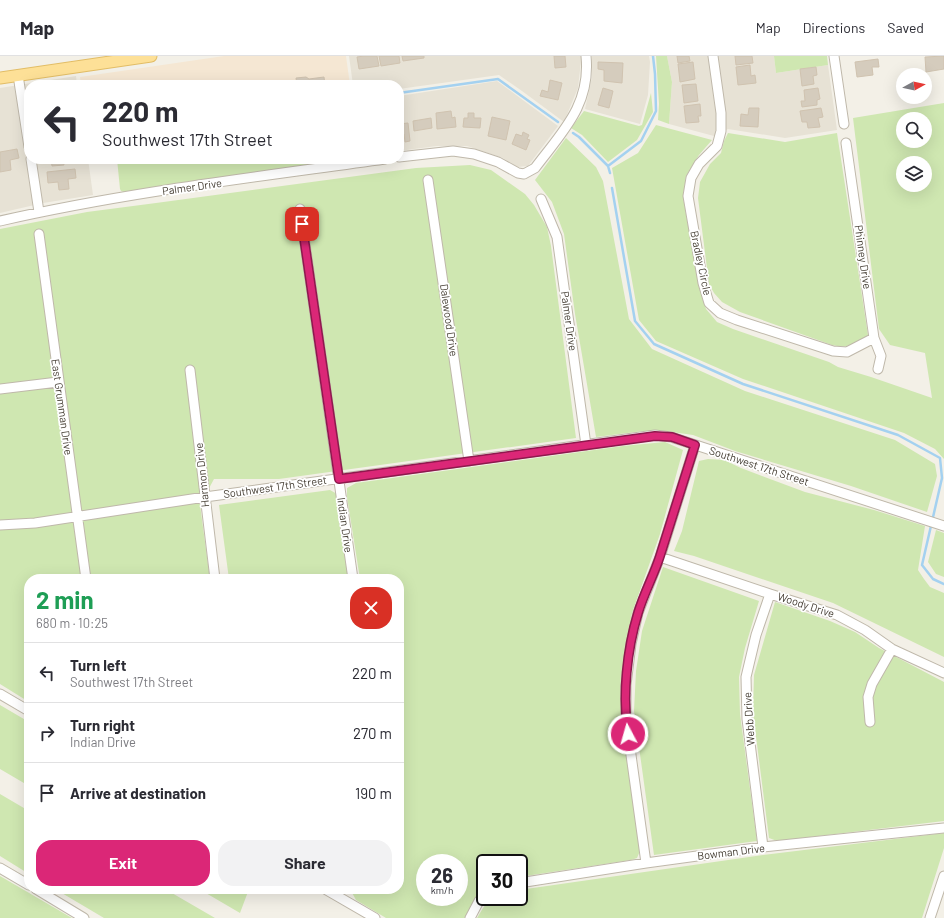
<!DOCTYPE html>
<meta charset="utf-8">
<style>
:root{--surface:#fff;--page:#f2f2f3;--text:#2b2b33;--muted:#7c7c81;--line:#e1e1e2;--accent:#db2777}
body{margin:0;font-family:Barlow,sans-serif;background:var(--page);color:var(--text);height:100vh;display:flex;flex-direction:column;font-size:15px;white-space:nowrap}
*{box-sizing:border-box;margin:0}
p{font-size:13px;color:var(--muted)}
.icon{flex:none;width:22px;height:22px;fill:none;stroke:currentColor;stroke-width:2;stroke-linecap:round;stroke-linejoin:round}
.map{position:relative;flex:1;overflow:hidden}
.sheet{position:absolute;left:24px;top:518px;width:380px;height:320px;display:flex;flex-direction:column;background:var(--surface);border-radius:16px;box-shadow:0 4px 16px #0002}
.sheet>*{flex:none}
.hud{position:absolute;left:24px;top:24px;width:380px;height:84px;border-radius:16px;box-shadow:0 4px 16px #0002;background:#fff;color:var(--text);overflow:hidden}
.needle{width:26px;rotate:82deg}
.controls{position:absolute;left:896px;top:12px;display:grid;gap:8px}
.controls a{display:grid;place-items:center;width:36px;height:36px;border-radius:50%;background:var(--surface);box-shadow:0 4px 16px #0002;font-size:20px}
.speed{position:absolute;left:416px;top:798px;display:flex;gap:8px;font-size:20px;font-weight:700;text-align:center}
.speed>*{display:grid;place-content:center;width:52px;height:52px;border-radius:50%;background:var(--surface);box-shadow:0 4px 16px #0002;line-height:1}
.speed small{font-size:10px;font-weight:400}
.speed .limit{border:2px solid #111;border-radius:6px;background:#fff;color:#111}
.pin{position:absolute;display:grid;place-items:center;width:34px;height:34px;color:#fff;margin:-17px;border-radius:8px;box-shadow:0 2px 6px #0006}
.me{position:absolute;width:44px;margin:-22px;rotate:354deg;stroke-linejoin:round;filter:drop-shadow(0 0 3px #0008)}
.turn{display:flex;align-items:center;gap:14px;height:84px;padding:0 12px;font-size:18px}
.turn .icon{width:52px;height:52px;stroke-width:2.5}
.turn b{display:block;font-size:28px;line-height:34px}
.round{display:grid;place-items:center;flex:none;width:42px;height:42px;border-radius:16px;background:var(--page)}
.headline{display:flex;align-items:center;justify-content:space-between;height:68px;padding:0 12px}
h1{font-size:24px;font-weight:700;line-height:30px;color:#1e9e55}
.button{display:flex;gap:8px;margin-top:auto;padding:8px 12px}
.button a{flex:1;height:46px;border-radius:16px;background:var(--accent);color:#fff;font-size:16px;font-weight:700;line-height:46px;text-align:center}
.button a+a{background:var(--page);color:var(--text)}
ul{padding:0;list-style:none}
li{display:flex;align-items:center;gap:12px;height:60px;padding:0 12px;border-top:1px solid var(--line)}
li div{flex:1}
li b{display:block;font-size:15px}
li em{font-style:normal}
header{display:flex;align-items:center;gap:24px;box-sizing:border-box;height:56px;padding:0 20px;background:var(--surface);border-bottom:1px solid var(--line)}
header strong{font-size:19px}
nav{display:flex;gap:22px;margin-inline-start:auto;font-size:14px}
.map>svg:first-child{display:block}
.residential{fill:#e7e2d5}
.commercial{fill:#f5e7d3}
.green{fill:#cfe7b1;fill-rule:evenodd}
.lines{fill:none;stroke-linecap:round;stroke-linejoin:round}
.stream{stroke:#a4d1f0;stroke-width:2.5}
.building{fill:#d5ccbd;stroke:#d0c3b0}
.minor-casing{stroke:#bfb8aa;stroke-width:11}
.major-casing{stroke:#e2bd66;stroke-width:13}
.minor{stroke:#fff;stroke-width:9}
.major{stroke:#fde097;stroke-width:11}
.route-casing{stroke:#8e194d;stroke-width:10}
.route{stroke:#db2777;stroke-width:7}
.labels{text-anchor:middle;stroke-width:3.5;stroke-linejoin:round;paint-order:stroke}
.street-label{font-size:11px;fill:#474036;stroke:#fff}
</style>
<header>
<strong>Map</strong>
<nav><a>Map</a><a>Directions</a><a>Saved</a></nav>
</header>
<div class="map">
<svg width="944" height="862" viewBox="0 0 944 862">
<rect width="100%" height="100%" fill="#f3f0e7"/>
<path class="residential" d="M349 0H581V5L578 32 564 66 522 35 499 19 399 33V29H353Z
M592 0H649L650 6 648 39 640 68 585 53 592 21Z
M667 0H774L776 17 828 9 837 74 785 82 728 73 714 80 669 68 672 26Z
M76 20 77 29H29V103H88L93 139 43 147 0 157V32Z
M497 25 558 70 528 110 517 111 503 102 467 90H437L399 95V40Z"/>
<path class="commercial" d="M224 0H346L350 29H81L80 21Z"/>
<path class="green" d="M656 0H667L672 26 669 68 658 64 659 48Z
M774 0H827L828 9 776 17Z
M651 37 653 56 637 84 608 106 582 79 571 72 584 55 639 70 642 69Z
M944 47V403L935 393 904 377 743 323 656 285 639 264 612 112 638 97 656 69 712 84 699 99 686 120 683 141 699 231 706 253 717 266 733 273 829 306 838 311 871 321 932 342 925 297 890 289 879 273 853 62ZM903 63H925V85H903ZM903 107H925V129H903Z
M728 77 785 86 837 77 868 279C856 288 847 293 832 289L740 256 722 246 714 237 709 228 698 142 700 126 710 108 721 97 724 85Z
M566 82 596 111 603 125 629 263 652 293 745 335 895 384 935 408 937 420 927 456 851 430 735 395 693 379 672 376 643 375 596 381 575 258 564 178 552 146 535 124Z
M117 103H348L124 136 121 135 120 133Z
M470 109 491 114 525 138 534 149 547 171 551 190 576 382 279 423H214L200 449 210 523H29V646L0 628V173L87 156 156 147 416 112Z
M665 386 683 394 660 478 632 557 621 622 620 641 640 795 637 802 631 804 519 821V807H485V831L477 840 465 862H386L356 844 350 833H399V523H360L347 441V432L356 427 623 390ZM425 807H459V841H425Z
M708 403 724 404 741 412 805 436 874 454 925 470 918 514 924 523 930 531 944 537V601L833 547 694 500 674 495 682 475 699 405Z
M330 434 337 438 348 523H229L219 449Z
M936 474 944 477V521L936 518 928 506Z
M663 511 759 545 745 592 739 621 740 658 757 785 654 799 634 655 636 615 642 575Z
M775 546 830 565 855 576 879 592 944 626V765L777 785 769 782 753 657 754 619Z
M0 649 29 666V730L0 713Z
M0 738 29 755V818L0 800Z
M944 777V792L922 862H477L483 852 492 841H519V834L763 799Z
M0 820 72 862H0Z
M55 833H165L215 862H104Z
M199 833H249L240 857Z"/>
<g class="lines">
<path class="stream" d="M399 37 498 23 558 66
M573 77 579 81 608 110 610 117
M608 110 641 85 656 55 655 18 653 0
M612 132 635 265 654 288 743 328 898 379 940 402 942 422 922 509 933 523 944 528"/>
</g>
<path class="building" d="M364 0H377L379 10 359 13 357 1Z
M379 0H399L400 7 381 10Z
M402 0H424V2L403 5Z
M554 0H565L566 11 555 12Z
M677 0H689L690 5 678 7Z
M735 0H752L753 7 736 9Z
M944 0V13L926 16 925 1Z
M878 3 879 11H872L873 19 857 21 855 6Z
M598 6 623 7 622 27 604 25V14L598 13Z
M693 6 695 23 680 26 678 8Z
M750 9 751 20 755 19 756 27 738 29 736 11Z
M816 11 817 19 813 20 814 28 802 30 800 13Z
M306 21 309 23 324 21 325 29H297L296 22Z
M550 24 562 27 558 44 540 40 542 34 548 36Z
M696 28 698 45 684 47 682 29Z
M603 32 613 35 609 52 598 49Z
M818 32 820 43 817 44V49L802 51 801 45H805L804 34Z
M700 48 701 60H698L699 66 686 67 684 50Z
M749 52H759L758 71 740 70 741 58 748 59Z
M821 52 823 61 818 62 820 71 808 72 807 66H802L800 55Z
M451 55 452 62 455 61 456 71 437 73 436 57Z
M468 57H474V62H481L480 72 463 71 464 62H468Z
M492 61 510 65 506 84 488 80Z
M431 62 432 72 414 75 413 65Z
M408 67 410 85 405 86 404 78H399V68Z
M523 76 529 79 527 83 530 84 526 94 512 88 516 78 522 80Z
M17 93 19 102 10 104 11 114 0 116V96Z
M51 103H63L64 109 52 110Z
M75 113 76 122 68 123 69 133 59 134 58 126 48 127 47 116Z"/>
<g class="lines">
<defs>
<path id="minor" d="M713 0 721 57V75L717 90 699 108 691 122 688 140 703 227 709 247 720 257 737 264 833 295 847 296 874 282
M834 0 844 68
M18 19 29 91
M846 87 874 282 881 300 878 313
M399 101 453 95 474 98 498 106 518 117 524 118 535 112C562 76 591 49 586 0
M31 103 39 156
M428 124 469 405
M541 143 557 181 586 389
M300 153 353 523
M0 165C127 136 257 121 385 103
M39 178 86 523
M190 314 215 523
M0 333 58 326
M0 469 35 467 205 441 655 379 671 381 944 470
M660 501 770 538 837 559 865 574 892 593 944 617
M0 638 29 655
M870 666 868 641 872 628 892 593
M763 791 747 663 746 621 756 579 770 538
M646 807 626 663V629L631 588 638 557 660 501 695 389
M0 812 29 829
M519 827 646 807 763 791 944 772
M36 833 84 862
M325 833 375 862
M470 862 479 845 485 840
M930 862 944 820"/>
<path id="major" d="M0 22 151 0"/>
</defs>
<use href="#minor" class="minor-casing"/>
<use href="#major" class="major-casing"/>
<use href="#minor" class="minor"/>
<use href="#major" class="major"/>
</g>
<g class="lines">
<defs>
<path id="route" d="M302 168 339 423 655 380 672 381 695 389C683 426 672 463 660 500 654 519 644 537 638 557 627 593 622 640 628 678"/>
</defs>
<use href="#route" class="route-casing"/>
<use href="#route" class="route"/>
</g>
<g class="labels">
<g class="street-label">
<text transform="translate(192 131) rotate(-8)" y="4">Palmer Drive</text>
<text transform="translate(863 201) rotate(82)" y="4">Phinney Drive</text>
<text transform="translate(701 207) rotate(78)" y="4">Bradley Circle</text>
<text transform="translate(449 264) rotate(82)" y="4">Dalewood Drive</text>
<text transform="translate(569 265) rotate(82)" y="4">Palmer Drive</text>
<text transform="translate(62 351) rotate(82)" y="4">East Grumman Drive</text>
<text transform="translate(759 410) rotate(18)" y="4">Southwest 17th Street</text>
<text transform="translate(202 419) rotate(-96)" y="4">Harmon Drive</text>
<text transform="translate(275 431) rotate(-8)" y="4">Southwest 17th Street</text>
<text transform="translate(345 469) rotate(82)" y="4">Indian Drive</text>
<text transform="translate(806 549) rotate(18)" y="4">Woody Drive</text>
<text transform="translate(749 663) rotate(-94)" y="4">Webb Drive</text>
<text transform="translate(731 796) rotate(-7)" y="4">Bowman Drive</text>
</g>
</g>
</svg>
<div class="controls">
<a><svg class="needle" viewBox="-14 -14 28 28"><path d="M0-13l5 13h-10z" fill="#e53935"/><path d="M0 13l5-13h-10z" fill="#7c7c81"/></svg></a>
<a><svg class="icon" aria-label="search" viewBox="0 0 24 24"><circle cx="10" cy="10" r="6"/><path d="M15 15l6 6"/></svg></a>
<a><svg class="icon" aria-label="layers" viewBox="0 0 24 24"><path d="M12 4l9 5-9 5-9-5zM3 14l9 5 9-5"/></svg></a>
</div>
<div class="speed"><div>26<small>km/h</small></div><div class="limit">30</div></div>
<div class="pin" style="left:302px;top:168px;background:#d93025"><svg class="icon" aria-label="arrive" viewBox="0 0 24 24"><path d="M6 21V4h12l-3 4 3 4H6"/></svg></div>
<svg class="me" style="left:628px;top:678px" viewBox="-20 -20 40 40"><circle r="17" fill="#db2777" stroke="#fff" stroke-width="3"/><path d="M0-11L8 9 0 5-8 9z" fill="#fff"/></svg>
<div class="hud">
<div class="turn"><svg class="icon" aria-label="left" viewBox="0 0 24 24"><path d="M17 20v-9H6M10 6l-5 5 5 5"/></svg><div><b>220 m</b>Southwest 17th Street</div></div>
</div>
<section class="sheet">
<div class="headline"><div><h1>2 min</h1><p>680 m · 10:25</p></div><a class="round" style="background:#d93025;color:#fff"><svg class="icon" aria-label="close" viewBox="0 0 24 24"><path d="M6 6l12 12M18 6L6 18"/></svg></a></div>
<ul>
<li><svg class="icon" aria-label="left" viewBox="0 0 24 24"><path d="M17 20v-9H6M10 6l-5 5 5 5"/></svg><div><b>Turn left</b><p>Southwest 17th Street</p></div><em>220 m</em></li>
<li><svg class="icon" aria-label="right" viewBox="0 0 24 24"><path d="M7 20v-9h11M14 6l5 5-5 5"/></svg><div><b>Turn right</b><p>Indian Drive</p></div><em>270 m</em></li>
<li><svg class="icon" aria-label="arrive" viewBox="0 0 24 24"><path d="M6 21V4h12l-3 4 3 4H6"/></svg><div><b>Arrive at destination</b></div><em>190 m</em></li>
</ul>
<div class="button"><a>Exit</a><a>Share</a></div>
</section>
</div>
